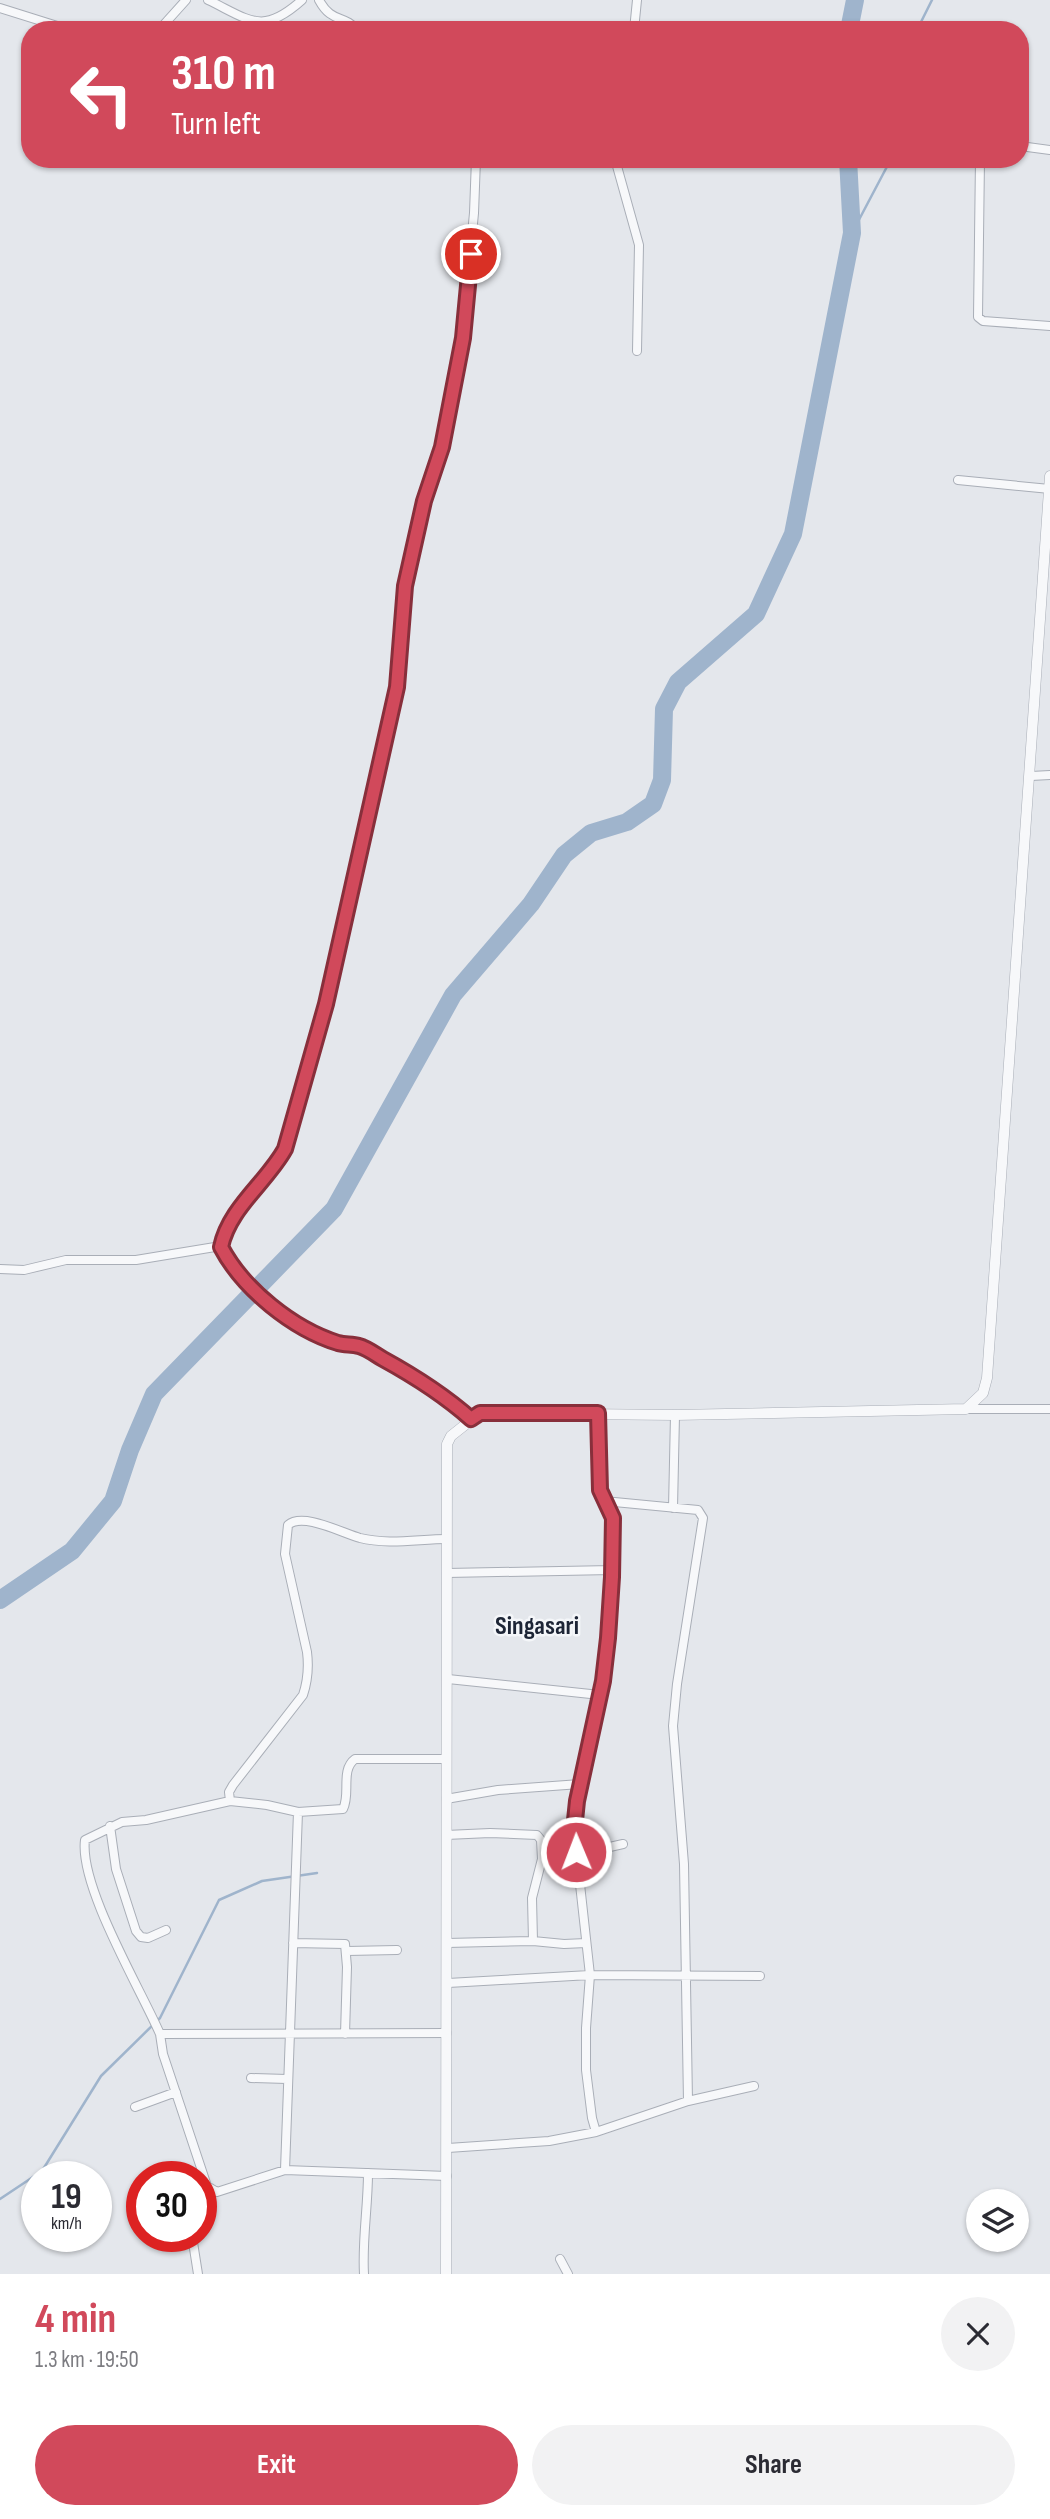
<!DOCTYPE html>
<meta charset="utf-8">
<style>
:root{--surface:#fff;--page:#f2f2f3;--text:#2b2b33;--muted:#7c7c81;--accent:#d1495b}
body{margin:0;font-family:"Sofia Sans Condensed",sans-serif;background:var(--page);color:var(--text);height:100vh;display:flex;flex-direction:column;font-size:26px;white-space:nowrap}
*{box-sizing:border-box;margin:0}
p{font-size:23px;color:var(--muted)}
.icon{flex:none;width:38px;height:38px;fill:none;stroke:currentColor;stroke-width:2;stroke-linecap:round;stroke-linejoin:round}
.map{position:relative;height:2274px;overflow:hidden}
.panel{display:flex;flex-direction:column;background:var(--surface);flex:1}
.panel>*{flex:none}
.guide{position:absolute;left:21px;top:21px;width:1008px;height:147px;border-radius:28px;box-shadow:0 2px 5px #0004;background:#d1495b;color:#fff;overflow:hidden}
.tools{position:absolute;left:966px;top:2189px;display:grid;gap:14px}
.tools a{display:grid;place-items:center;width:63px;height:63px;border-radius:50%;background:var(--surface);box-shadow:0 2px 5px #0004;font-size:35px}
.speed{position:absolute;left:21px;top:2161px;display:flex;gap:14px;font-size:35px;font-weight:700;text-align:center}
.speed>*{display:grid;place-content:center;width:91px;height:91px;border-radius:50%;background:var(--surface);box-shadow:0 2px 5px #0004;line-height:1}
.speed small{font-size:18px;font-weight:400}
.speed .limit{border:10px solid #d22;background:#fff;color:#111}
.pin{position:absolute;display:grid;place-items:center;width:60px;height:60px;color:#fff;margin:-30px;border:4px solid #fff;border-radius:50%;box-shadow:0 2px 7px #0007}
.me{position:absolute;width:77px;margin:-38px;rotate:359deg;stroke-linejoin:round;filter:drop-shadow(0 0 5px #0008)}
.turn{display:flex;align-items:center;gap:24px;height:147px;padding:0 35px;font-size:32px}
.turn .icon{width:91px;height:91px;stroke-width:2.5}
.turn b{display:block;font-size:49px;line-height:60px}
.round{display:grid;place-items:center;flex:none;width:74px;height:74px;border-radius:37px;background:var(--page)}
.head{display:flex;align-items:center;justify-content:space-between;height:119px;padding:0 35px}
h1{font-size:42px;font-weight:700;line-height:52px;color:var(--accent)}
.cta{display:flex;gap:14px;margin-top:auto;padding:14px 35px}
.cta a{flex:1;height:80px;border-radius:42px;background:var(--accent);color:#fff;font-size:28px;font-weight:700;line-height:80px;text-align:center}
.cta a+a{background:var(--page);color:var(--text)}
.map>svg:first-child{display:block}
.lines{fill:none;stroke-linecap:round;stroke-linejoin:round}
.stream{stroke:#9fb4cc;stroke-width:2.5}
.river{stroke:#9fb4cc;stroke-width:18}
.minor-casing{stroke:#a9aeb7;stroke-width:10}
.tertiary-casing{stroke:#a9aeb7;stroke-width:11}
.minor{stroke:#f7f8fa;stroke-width:8}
.tertiary{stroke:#f7f8fa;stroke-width:10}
.route-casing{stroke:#882f3b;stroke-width:18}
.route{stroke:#d1495b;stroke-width:12}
.labels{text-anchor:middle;stroke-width:5;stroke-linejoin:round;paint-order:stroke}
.quarter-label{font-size:26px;font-weight:bold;fill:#1d2536;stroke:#f4f6f9}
</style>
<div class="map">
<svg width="1050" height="2274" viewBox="0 0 1050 2274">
<rect width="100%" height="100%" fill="#e4e7ec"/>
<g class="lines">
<path class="stream" d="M917 30 932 0
M852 233 891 159
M0 2199 42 2171 101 2076 160 2018 219 1900 262 1881 317 1873"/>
<path class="river" d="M849 30 855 0
M0 1600 72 1551 113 1501 130 1450 154 1394 334 1209 453 995 531 904 564 855 591 833 627 822 653 804 662 780 664 709 678 682 756 614 793 534 852 233 848 159"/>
<defs>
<path id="minor" d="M208 0C250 20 262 36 302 0
M319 0C332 24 344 14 357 30
M0 8 70 30
M159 30 186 0
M634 30 637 0
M1020 146 1050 150
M615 159 639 245 637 351
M980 159 978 317 983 321 1050 326
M958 480 1050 489
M1031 776 1050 775
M0 1269 24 1270 66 1260H136L221 1246
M966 1409H1050
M471 1419C444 1395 414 1376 383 1359 376 1355 367 1348 359 1346 353 1344 345 1345 338 1343 293 1329 243 1288 221 1246 229 1208 267 1183 285 1149L326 1004 352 892 375 776 397 687 407 572 424 501 442 448 462 338 474 213 476 159
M673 1508 675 1415
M447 1573 612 1570
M448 1679 600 1695
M446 1799 498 1790 580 1784
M230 1801 229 1792 233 1785 303 1695C308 1680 309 1668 307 1652L285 1554 288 1525C303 1512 342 1533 360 1538 388 1545 419 1539 447 1539
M298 1812 267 1805 230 1801 146 1820 122 1822 85 1840C79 1886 140 1988 160 2034L163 2054 207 2186 217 2192 285 2170 447 2176
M110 1826 116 1869 136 1931 141 1937 148 1938 166 1930
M446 1835 490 1833 537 1835 541 1840 542 1859
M533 1941 532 1898 542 1859 576 1858 592 1851 623 1844
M293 1943 345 1944 347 1967 345 2034
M447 1943 533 1941 564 1944 586 1943
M347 1951 397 1950
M448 1983 590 1975 760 1976
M160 2034 447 2033
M251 2078 287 2079
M688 2101 754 2086
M135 2107 176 2092
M596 2132 592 2118 586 2070V2028L590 1975 574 1830 577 1801 602 1680 608 1638 612 1577 613 1518 600 1490 599 1413
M448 2148 549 2141 596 2132 688 2101 684 1864 673 1726 677 1684 703 1518 698 1510 604 1501
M285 2170 298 1812 343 1809C351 1794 340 1770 355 1759H446
M192 2236 198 2274
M560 2259 568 2274
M364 2274C362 2240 368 2207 368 2173"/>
<path id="tertiary" d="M446 2274 447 1444 451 1436 480 1413 675 1415 966 1409 983 1393 987 1378 1050 476"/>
</defs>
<use href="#minor" class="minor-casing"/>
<use href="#tertiary" class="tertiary-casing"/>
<use href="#minor" class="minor"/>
<use href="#tertiary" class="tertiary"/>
</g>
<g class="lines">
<defs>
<path id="route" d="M471 254 463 338 442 447 424 501 405 586 397 687 326 1004 285 1149C267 1182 229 1208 221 1247 243 1289 293 1329 338 1343 345 1345 352 1344 359 1346 367 1348 376 1355 383 1359 414 1376 444 1395 471 1419L480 1413H598L600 1490 613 1518 612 1577 608 1638 603 1681 577 1801 574 1830 576 1852"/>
</defs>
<use href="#route" class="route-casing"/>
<use href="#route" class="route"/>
</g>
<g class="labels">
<g class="quarter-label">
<text x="537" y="1634">Singasari</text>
</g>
</g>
</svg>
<div class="tools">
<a><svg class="icon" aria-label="layers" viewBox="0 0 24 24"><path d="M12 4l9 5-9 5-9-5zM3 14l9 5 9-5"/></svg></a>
</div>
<div class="speed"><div>19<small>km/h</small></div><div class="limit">30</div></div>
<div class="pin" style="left:471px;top:254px;background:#d93025"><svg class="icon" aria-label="arrive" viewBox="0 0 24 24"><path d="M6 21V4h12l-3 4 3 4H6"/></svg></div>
<svg class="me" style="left:576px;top:1852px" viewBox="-20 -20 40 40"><circle r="17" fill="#d1495b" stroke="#fff" stroke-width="3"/><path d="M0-11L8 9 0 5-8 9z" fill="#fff"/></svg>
<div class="guide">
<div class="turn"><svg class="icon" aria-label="left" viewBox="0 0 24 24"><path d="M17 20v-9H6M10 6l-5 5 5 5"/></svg><div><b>310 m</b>Turn left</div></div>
</div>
</div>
<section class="panel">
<div class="head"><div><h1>4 min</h1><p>1.3 km · 19:50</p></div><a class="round"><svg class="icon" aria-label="close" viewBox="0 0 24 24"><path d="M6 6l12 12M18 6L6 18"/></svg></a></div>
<div class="cta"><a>Exit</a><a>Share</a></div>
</section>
